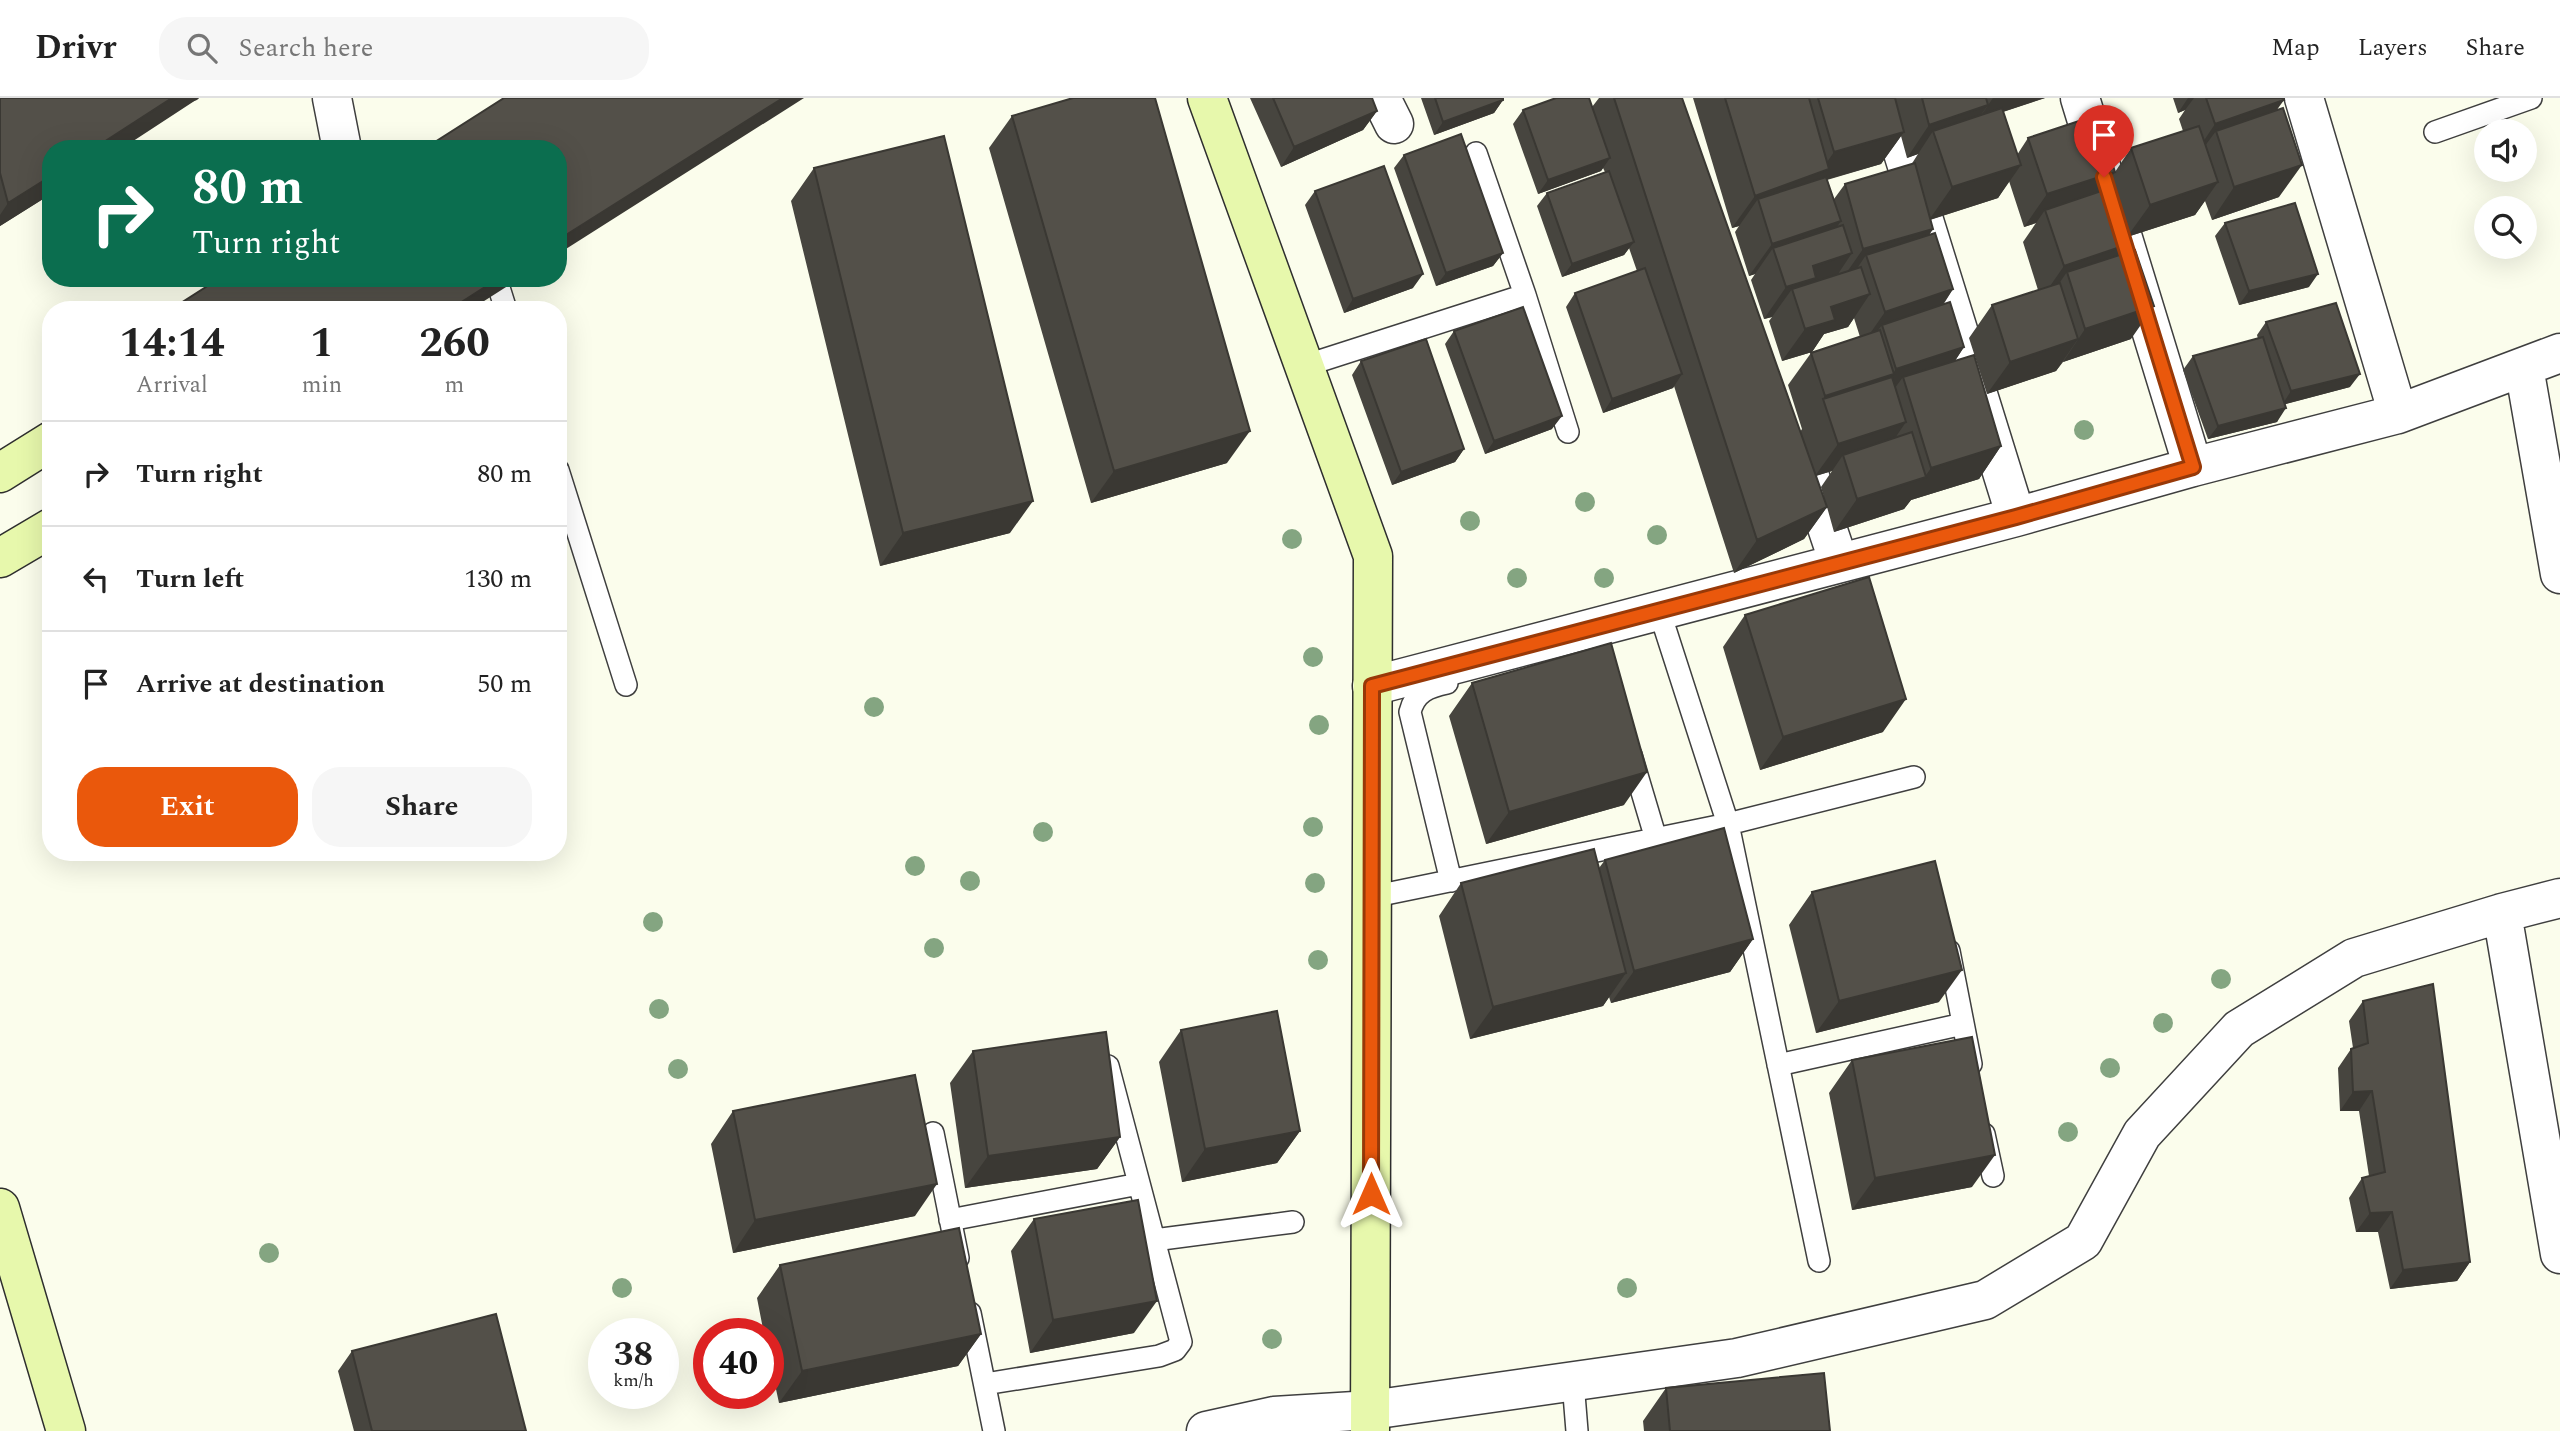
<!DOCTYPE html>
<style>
:root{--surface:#fff;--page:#f6f6f6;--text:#222;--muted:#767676;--line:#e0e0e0;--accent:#ea580c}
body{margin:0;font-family:Spectral,serif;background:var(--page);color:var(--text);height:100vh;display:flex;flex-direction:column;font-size:26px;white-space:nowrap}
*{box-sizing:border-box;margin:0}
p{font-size:23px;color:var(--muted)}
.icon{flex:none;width:38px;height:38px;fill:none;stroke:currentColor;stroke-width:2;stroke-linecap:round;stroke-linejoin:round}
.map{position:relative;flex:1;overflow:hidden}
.details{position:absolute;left:42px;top:203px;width:525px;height:560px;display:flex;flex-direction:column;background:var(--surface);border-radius:28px;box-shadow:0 7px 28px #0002}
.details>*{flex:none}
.hud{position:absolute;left:42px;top:42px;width:525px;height:147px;border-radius:28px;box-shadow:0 7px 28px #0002;background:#0b6e4f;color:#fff;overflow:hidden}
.buttons{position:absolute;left:2474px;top:21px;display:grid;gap:14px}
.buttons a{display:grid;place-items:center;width:63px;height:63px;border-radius:50%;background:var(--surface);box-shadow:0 7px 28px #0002;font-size:35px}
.speed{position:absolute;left:588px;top:1220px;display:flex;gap:14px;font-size:35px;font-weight:700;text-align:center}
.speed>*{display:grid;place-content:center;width:91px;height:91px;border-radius:50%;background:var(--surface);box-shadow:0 7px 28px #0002;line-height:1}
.speed small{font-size:18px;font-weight:400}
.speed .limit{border:10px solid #d22;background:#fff;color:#111}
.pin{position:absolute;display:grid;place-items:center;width:60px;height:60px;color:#fff;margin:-72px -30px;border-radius:50% 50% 50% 0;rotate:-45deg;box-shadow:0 0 7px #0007}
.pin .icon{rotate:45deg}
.me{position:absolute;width:77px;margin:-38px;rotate:0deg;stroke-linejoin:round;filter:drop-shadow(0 0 5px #0008)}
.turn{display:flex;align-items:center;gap:24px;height:147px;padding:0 35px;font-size:32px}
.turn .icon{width:91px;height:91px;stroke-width:2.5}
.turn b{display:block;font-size:49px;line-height:60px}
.eta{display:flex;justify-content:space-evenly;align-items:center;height:119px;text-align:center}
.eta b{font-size:42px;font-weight:700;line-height:49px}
.primary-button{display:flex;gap:14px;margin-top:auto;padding:14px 35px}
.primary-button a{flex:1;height:80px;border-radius:28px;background:var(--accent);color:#fff;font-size:28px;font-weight:700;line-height:80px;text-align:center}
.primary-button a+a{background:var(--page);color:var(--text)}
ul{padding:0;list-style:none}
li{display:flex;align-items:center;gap:21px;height:105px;padding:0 35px;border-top:2px solid var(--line)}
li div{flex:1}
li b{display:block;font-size:26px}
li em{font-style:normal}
header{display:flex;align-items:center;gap:42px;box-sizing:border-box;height:98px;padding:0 35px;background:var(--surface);border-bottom:2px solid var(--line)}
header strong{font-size:33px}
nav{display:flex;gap:38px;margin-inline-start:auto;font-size:24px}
.search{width:490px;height:63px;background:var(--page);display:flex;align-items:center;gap:18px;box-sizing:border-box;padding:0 24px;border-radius:28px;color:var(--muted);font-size:26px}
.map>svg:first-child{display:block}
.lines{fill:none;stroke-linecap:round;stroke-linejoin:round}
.lane-casing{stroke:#3f3f3f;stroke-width:24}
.street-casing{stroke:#3f3f3f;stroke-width:41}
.secondary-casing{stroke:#2e2e2e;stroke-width:41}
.lane{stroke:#fff;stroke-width:21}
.street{stroke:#fff;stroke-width:38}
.secondary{stroke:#e7f8ac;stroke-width:38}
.tree{fill:#84a581}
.wall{fill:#47453f;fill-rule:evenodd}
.shaded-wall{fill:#3a3833}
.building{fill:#535049;stroke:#3a3833;stroke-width:2}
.route-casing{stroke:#983908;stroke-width:18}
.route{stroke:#ea580c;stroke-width:12}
</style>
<header>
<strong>Drivr</strong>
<div class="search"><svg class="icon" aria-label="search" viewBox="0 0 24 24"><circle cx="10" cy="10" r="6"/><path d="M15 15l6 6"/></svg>Search here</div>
<nav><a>Map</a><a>Layers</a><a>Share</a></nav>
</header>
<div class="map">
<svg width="2560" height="1333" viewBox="0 0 2560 1333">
<rect width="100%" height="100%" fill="#fbfdec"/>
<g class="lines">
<defs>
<path id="lane" d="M2435 34 2531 0
M1476 55 1525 197 1568 334
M496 180 506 212
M1304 268 1525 197
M558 372 626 587
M1659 512 1728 726 1819 1163
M1447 585C1428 589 1415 594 1410 614L1451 783
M1631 657 1656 741
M1371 799 1728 726 1914 679
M1949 853 1971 966
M1778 967 1963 926
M933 1035 958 1160
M1984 1036 1993 1078
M950 1122 1139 1086
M1154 1142 1293 1124
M970 1215 994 1333
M1573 1284 1577 1333
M985 1286 1159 1258 1175 1252 1181 1244 1108 968"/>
<path id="street" d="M332 0 342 51
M1381 0 1394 26
M1886 0 2016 419
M2080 0 2193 369
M2304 0 2398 316
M2524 269 2560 476
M1805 364 1839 465
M1372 588 2016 419 2193 369 2398 316 2560 255
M2502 815 2560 1156
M1206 1333 1274 1318 1371 1312 1737 1260 1985 1202 2083 1143 2142 1036 2239 931 2354 860 2502 815 2560 800"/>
<path id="secondary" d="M1207 0 1373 458 1370 1333
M0 375 51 343
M0 460 51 430
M0 1110 66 1333"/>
</defs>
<use href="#lane" class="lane-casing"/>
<use href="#street" class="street-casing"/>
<use href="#secondary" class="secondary-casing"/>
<use href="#lane" class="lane"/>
<use href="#street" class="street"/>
<use href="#secondary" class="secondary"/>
</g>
<g class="tree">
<circle cx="2084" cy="332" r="10"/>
<circle cx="1585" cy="404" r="10"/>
<circle cx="1470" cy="423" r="10"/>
<circle cx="1657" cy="437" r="10"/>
<circle cx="1292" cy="441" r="10"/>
<circle cx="1517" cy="480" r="10"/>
<circle cx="1604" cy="480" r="10"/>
<circle cx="1313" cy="559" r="10"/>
<circle cx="874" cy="609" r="10"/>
<circle cx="1319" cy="627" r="10"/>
<circle cx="1313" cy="729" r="10"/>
<circle cx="1043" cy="734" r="10"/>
<circle cx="915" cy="768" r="10"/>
<circle cx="970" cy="783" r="10"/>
<circle cx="1315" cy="785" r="10"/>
<circle cx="653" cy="824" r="10"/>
<circle cx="934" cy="850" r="10"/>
<circle cx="1318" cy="862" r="10"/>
<circle cx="2221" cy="881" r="10"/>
<circle cx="659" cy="911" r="10"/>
<circle cx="2163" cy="925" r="10"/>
<circle cx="2110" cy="970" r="10"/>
<circle cx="678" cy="971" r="10"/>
<circle cx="2068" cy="1034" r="10"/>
<circle cx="269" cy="1155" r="10"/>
<circle cx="622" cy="1190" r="10"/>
<circle cx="1627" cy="1190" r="10"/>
<circle cx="1272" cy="1241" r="10"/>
</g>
<path class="wall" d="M0 0H199L197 2 51 51V96L0 128Z
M1250 0H1372L1377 13 1363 32 1281 69Z
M1421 0H1503V2L1494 15 1434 37Z
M1599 0H1682L1800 334 1802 331 1788 287 1811 255 1812 254 1782 263 1769 223 1772 219 1764 221 1751 182 1755 176 1749 178 1735 134 1739 128 1732 130 1693 0H2045L2003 14 2017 57 2028 40 2115 74 2131 50 2183 33 2179 21 2185 12 2178 15 2173 0H2283L2276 13 2279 99 2212 122 2205 103 2195 117 2130 138 2132 145 2126 155 2131 241 2063 264 2056 273 1987 296 1969 240 1992 207 2038 192 2023 144 2036 125 2024 129 2009 83 1998 100 1930 122 1933 131 1929 137 1953 191 1943 207 1964 249 1955 263 2001 348 1979 381 1911 402 1904 411 1834 434 1827 409 1804 441 1734 475 1674 288 1673 290 1603 315 1566 209 1575 195 1637 173 1629 150 1624 157 1562 179 1537 108 1547 95 1605 74 1603 70 1601 73 1538 96 1513 26 1523 12 1592 9ZM1901 38 1907 60 1918 56 1911 67 1845 86 1834 101 1827 82 1881 66ZM2108 84 2110 90 2102 92ZM1854 220 1860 239 1812 254 1824 236 1848 229ZM1832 373 1821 389 1825 403 1816 378Z
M1012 18 1227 365 1091 405 989 50Z
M1404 57 1503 155 1493 168 1436 188 1394 70Z
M814 70 1010 435 880 468 791 103Z
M1315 93 1413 190 1344 215 1305 107Z
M2225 125 2309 189 2239 207 2215 138Z
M2266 224 2350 289 2285 306 2277 324 2208 341 2183 272 2193 258 2258 241 2257 237Z
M1454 233 1552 331 1485 356 1445 246Z
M1361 263 1464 351 1455 364 1392 387 1352 277Z
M1745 517 1883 634 1760 672 1723 549Z
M1472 585 1624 707 1486 746 1449 618Z
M1605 762 1753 841 1730 874 1611 905 1609 899 1603 908 1470 941 1439 818 1461 785 1599 770Z
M1812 794 1939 904 1816 935 1789 827Z
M2363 903 2470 1164 2457 1183 2390 1191 2378 1134H2356L2349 1100 2362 1080 2369 1078 2359 1013H2340L2338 970 2351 951 2353 950 2349 923Z
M1181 932 1300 1033 1277 1065 1182 1084 1159 964Z
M973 953 1120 1039 1097 1071 965 1090 950 985Z
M1852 962 1972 1089 1852 1112 1829 995Z
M733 1013 915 1118 733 1155 711 1046Z
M1034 1121 1134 1235 1030 1255 1011 1153Z
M780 1167 981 1236 958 1268 779 1305 768 1254V1236H764L757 1200Z
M352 1253 526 1333H354L338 1273Z
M1666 1290 1830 1333H1644L1643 1323Z"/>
<path class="shaded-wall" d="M172 0H199L121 51H93Z
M783 0H804L558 156V142Z
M1993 0H2045L1978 22Z
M2188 0H2194L2185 12 2178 15Z
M1503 2 1494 15 1434 37 1443 24Z
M2284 2 2261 34 2216 33 2199 56 2193 59 2215 26Z
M1988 7 1965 39 1933 33 1918 56 1907 60 1929 27Z
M1377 13 1363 32 1281 69 1294 49Z
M1904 34 1881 66 1758 101 1739 128 1732 130 1755 98 1820 74 1834 54Z
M1610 60 1601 73 1538 96 1548 82Z
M2021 67 1998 100 1929 122 1952 89Z
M2302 67 2279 99 2212 122 2234 89Z
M2115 74 2092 107 2045 112 2036 125 2024 129 2047 96Z
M51 78V96L0 128V117L8 105Z
M2218 84 2195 117 2127 139 2150 107Z
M1841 123 1818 156 1773 150 1755 176 1749 178 1772 146Z
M1933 131 1910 164 1866 157 1850 181 1840 184 1863 151Z
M1634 144 1624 157 1562 179 1572 166Z
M2132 145 2109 178 2067 174 2051 197 2041 201 2064 168Z
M1503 155 1493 168 1436 188 1446 175Z
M1852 155 1830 188 1792 191 1772 219 1764 221 1786 189 1813 168Z
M1423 176 1413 190 1344 215 1353 201Z
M2318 176 2309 189 2239 207 2249 193Z
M499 180H520L470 212H449Z
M1953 191 1931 224 1882 227 1869 244 1862 247 1885 214Z
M1870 196 1848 229 1824 236 1812 254 1782 263 1805 231 1831 209Z
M2154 208 2131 241 2063 264 2085 231Z
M2078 241 2056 273 1987 296 2010 264Z
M1964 249 1942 282 1903 279 1889 298 1823 301 1825 298 1892 277 1896 271Z
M1682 276 1673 290 1603 315 1612 301Z
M2360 276 2350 289 2282 307 2291 293Z
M2286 310 2277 324 2208 341 2218 328Z
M1562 318 1552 331 1485 356 1494 343Z
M1906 324 1884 356 1843 357 1832 373 1815 378 1838 346Z
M1250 333 1227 365 1091 405 1114 373Z
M2001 348 1979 381 1911 402 1904 411 1834 434 1857 401 1924 380 1931 370Z
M1464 351 1455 364 1392 387 1401 374Z
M1033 403 1010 435 880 468 903 435Z
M1827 409 1804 441 1734 475 1757 442Z
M1906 601 1883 634 1760 672 1783 639Z
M1647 674 1624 707 1486 746 1509 714Z
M1753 841 1730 874 1611 905 1634 873Z
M1962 872 1939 904 1816 935 1839 903Z
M1626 875 1603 908 1470 941 1493 909Z
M2372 993 2359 1013H2340L2353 994Z
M1300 1033 1277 1065 1182 1084 1205 1051Z
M1120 1039 1097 1071 965 1090 988 1058Z
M1995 1057 1972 1089 1852 1112 1875 1080Z
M937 1086 915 1118 733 1155 755 1122Z
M2392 1114 2378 1134H2356L2370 1115Z
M2470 1164 2457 1183 2390 1191 2403 1172Z
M1157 1203 1134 1235 1030 1255 1053 1222Z
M981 1236 958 1268 779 1305 802 1273Z"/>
<path class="building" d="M0 0H172L93 51H51V78L8 105 0 75Z
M504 0H783L558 142V51H424Z
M1073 0H1155L1250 333 1114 373 1012 18Z
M1273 0H1372L1377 13 1294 49Z
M1435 0H1503V2L1443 24Z
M1556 0H1589L1610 60 1548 82 1523 12Z
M1614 0H1682L1827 409 1757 442Z
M1725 0H1809L1829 71 1755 98Z
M1818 0H1895L1904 34 1834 54Z
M1922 0H1986L1988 7 1929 27Z
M2206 0H2283L2284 2 2215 26Z
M2002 10 2021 67 1952 89 1933 33Z
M2283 10 2302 67 2234 89 2216 33Z
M2097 17 2115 74 2047 96 2028 40Z
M2199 28 2218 84 2150 107 2131 50Z
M1461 36 1503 155 1446 175 1404 57Z
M944 38 1033 403 903 435 814 70Z
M1915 65 1933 131 1863 151 1845 86Z
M1384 68 1423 176 1353 201 1315 93Z
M1609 73 1634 144 1572 166 1547 95Z
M1826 79 1841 123 1772 146 1758 101Z
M2113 89 2132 145 2064 168 2045 112Z
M2295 105 2318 176 2249 193 2225 125Z
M1843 127 1852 155 1813 168 1816 180 1786 189 1773 150Z
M1935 135 1953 191 1885 214 1866 157Z
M2135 152 2154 208 2085 231 2067 174Z
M1861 169 1870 196 1831 209 1835 222 1805 231 1792 191Z
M1645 170 1682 276 1612 301 1575 195Z
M220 180H499L449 212H170Z
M2060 185 2078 241 2010 264 1992 207Z
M1950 204 1964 249 1896 271 1882 227Z
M2336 205 2360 276 2291 293 2266 224Z
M1523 209 1562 318 1494 343 1454 233Z
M1880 232 1894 276 1825 298 1811 255Z
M2263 239 2286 310 2218 328 2193 258Z
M1426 241 1464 351 1401 374 1361 263Z
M1974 257 2001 348 1931 370 1903 279Z
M1892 279 1906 324 1838 346 1823 301Z
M1912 334 1926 379 1857 401 1843 357Z
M1869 479 1906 601 1783 639 1745 517Z
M1611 545 1647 674 1509 714 1472 585Z
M1724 730 1753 841 1634 873 1605 762Z
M1594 751 1626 875 1493 909 1461 785Z
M1935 763 1962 872 1839 903 1812 794Z
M2433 886 2470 1164 2403 1172 2392 1114 2370 1115 2362 1080 2385 1074 2372 993 2353 994 2351 951 2368 945 2363 903Z
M1277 913 1300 1033 1205 1051 1181 932Z
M1106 934 1120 1039 988 1058 973 953Z
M1972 939 1995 1057 1875 1080 1852 962Z
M915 977 937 1086 755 1122 733 1013Z
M1138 1102 1157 1203 1053 1222 1034 1121Z
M959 1130 981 1236 802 1273 780 1167Z
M496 1216 526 1333H372L352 1253Z
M1824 1275 1830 1333H1670L1666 1290Z"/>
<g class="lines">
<defs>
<path id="route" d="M1371 1096 1372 588 2016 419 2193 369 2104 79"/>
</defs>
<use href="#route" class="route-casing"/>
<use href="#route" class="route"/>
</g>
</svg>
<div class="buttons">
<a><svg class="icon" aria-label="sound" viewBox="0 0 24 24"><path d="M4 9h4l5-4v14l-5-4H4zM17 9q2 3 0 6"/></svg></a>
<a><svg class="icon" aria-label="search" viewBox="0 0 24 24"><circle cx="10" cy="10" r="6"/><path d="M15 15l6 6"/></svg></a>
</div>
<div class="speed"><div>38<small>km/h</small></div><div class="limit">40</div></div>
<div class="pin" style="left:2104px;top:79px;background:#d93025"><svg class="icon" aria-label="arrive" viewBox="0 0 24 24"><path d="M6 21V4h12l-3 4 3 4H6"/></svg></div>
<svg class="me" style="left:1371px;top:1096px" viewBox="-20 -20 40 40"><path d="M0-17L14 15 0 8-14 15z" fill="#ea580c" stroke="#fff" stroke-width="4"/></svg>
<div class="hud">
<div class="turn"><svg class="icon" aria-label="right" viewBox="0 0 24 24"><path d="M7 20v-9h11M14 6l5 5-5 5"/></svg><div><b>80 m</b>Turn right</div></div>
</div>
<section class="details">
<div class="eta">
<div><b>14:14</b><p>Arrival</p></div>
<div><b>1</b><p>min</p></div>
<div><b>260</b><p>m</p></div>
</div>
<ul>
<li><svg class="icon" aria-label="right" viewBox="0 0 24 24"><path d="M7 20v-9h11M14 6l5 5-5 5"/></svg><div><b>Turn right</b></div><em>80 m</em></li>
<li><svg class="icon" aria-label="left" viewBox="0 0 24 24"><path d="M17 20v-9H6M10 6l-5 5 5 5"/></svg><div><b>Turn left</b></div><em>130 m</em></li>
<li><svg class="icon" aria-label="arrive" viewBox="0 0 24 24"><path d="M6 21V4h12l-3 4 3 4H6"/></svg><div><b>Arrive at destination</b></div><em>50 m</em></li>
</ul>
<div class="primary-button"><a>Exit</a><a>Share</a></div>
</section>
</div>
